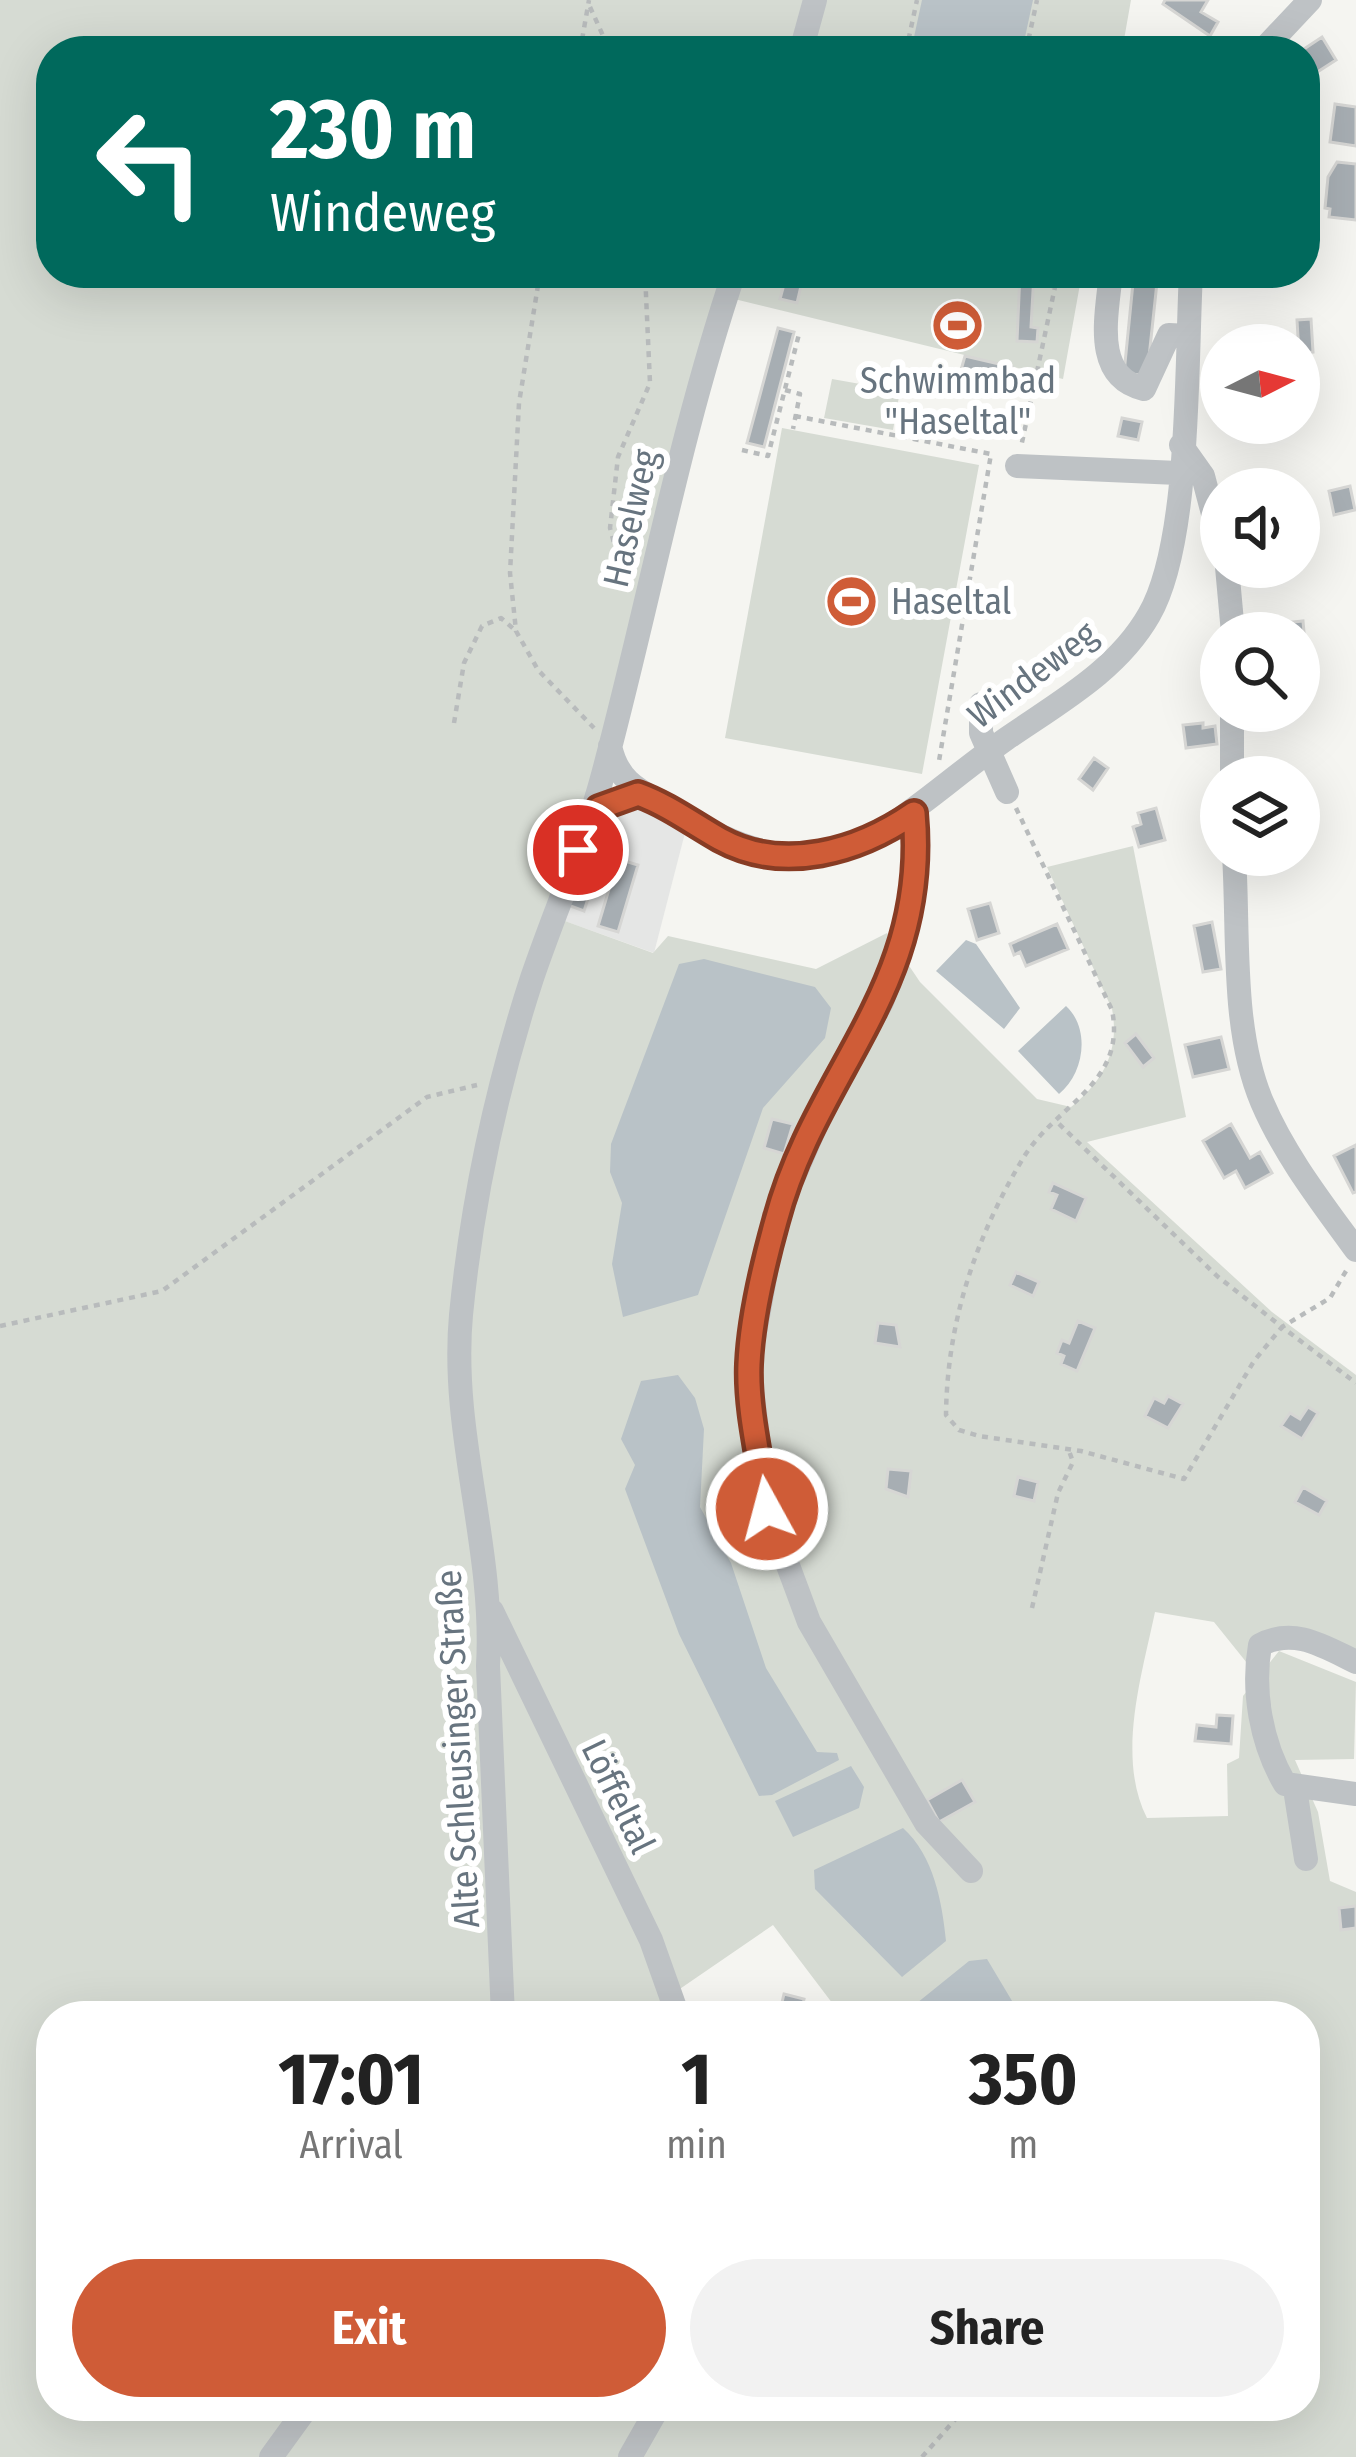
<!DOCTYPE html>
<meta charset="utf-8">
<style>
:root{--surface:#fff;--page:#f2f2f2;--text:#222;--muted:#767676;--accent:#cf5c37}
body{margin:0;font-family:"Fira Sans Condensed",sans-serif;background:var(--page);color:var(--text);height:100vh;display:flex;flex-direction:column;font-size:45px;white-space:nowrap}
*{box-sizing:border-box;margin:0}
p{font-size:39px;color:var(--muted)}
.icon{flex:none;width:66px;height:66px;fill:none;stroke:currentColor;stroke-width:2;stroke-linecap:round;stroke-linejoin:round}
.map{position:relative;flex:1;overflow:hidden}
.details{position:absolute;left:36px;top:2001px;width:1284px;height:420px;display:flex;flex-direction:column;background:var(--surface);border-radius:48px;box-shadow:0 12px 48px #0002}
.details>*{flex:none}
.hud{position:absolute;left:36px;top:36px;width:1284px;height:252px;border-radius:48px;box-shadow:0 12px 48px #0002;background:#00695c;color:#fff;overflow:hidden}
.needle{width:78px;rotate:84deg}
.tools{position:absolute;left:1200px;top:324px;display:grid;gap:24px}
.tools a{display:grid;place-items:center;width:120px;height:120px;border-radius:50%;background:var(--surface);box-shadow:0 12px 48px #0002;font-size:60px}
.pin{position:absolute;display:grid;place-items:center;width:102px;height:102px;color:#fff;margin:-51px;border:6px solid #fff;border-radius:50%;box-shadow:0 3px 12px #0007}
.me{position:absolute;width:132px;margin:-66px;rotate:353deg;stroke-linejoin:round;filter:drop-shadow(0 0 9px #0008)}
.turn{display:flex;align-items:center;gap:42px;height:252px;padding:0 36px;font-size:54px}
.turn .icon{width:156px;height:156px;stroke-width:2.5}
.turn b{display:block;font-size:84px;line-height:102px}
.eta{display:flex;justify-content:space-evenly;align-items:center;height:204px;text-align:center}
.eta b{font-size:72px;font-weight:700;line-height:84px}
.action{display:flex;gap:24px;margin-top:auto;padding:24px 36px}
.action a{flex:1;height:138px;border-radius:72px;background:var(--accent);color:#fff;font-size:48px;font-weight:700;line-height:138px;text-align:center}
.action a+a{background:var(--page);color:var(--text)}
.map>svg:first-child{display:block}
.built{fill:#e5e6e5}
.green{fill:#d6dbd3;fill-rule:evenodd}
.water{fill:#b9c2c7}
.building{fill:#a7aeb3;stroke:#d6d6d4;stroke-width:3}
.lines{fill:none;stroke-linecap:round;stroke-linejoin:round}
.path{stroke:#b8bbbc;stroke-width:4.5;stroke-dasharray:6 6;stroke-linecap:butt}
.minor{stroke:#bec2c5;stroke-width:24}
.route-casing{stroke:#873c24;stroke-width:30}
.route{stroke:#cf5c37;stroke-width:21}
.labels{text-anchor:middle;stroke-width:12;stroke-linejoin:round;paint-order:stroke}
.poi-label{font-size:36px;fill:#67747f;stroke:#fff}
.street-label{font-size:36px;fill:#67747f;stroke:#fff}
</style>
<div class="map">
<svg width="1356" height="2457" viewBox="0 0 1356 2457">
<rect width="100%" height="100%" fill="#f5f5f1"/>
<path class="built" d="M631 803 646 805 686 829 654 953 559 919 589 830Z"/>
<path class="green" d="M0 0H808L794 51H51V273H727L554 917 653 953 668 936 816 969 887 933 920 982 1037 1099 1071 1107C1103 1081 1120 1051 1112 1009L1047 867 1133 846 1186 1117 1087 1142 1272 1312 1356 1375V1662L1280 1635 1255 1673 1214 1622 1155 1612C1142 1675 1116 1757 1147 1818L1228 1816 1227 1764 1239 1758 1243 1696 1279 1651 1356 1682 1354 1759 1295 1760 1318 1812 1330 1881 1356 1892V2457H0ZM773 1925 842 2016H1305V2406H51V2016H678L671 1995Z
M815 0H1131L1122 51H801Z
M734 273H1082L1063 379 726 297Z
M832 379 900 391 893 430 824 418Z
M782 428 979 465 922 774 725 738Z"/>
<path class="water" d="M922 0H1033L1022 51H911Z
M966 940 976 944 1020 1008 1004 1029 936 971Z
M704 959 815 987 831 1008 825 1038 763 1108 698 1295 623 1317 612 1264 622 1203 610 1172 611 1144 679 964Z
M1066 1006C1091 1029 1084 1074 1059 1094L1018 1051Z
M678 1375 695 1398 704 1429 700 1507 731 1563 766 1668 817 1752 837 1753 839 1760 772 1795 759 1796 679 1634 625 1489 635 1465 621 1439 641 1381Z
M851 1766 864 1787 859 1808 793 1837 775 1801Z
M903 1828C934 1856 942 1902 946 1941L902 1977 815 1889 814 1870Z
M987 1959 1021 2016H917L912 2007 969 1961Z"/>
<path class="building" d="M1165 0H1208L1201 12 1218 22 1210 36 1163 4Z
M1322 37 1336 60 1305 80 1301 51Z
M1335 104 1356 107V146L1330 142Z
M1337 162 1356 164V220L1329 217 1330 209 1325 208 1328 177Z
M787 273H804L797 303 780 299Z
M1020 273H1034L1031 327 1038 328 1037 342 1017 341Z
M1134 273H1158L1147 376 1124 373Z
M1311 319 1313 352 1299 353 1297 320Z
M778 328 794 332 764 447 747 443Z
M965 356 1012 367 1009 382 961 370Z
M1122 418 1142 422 1138 440 1118 436Z
M1350 486 1355 510 1334 515 1329 491Z
M1303 621 1306 655H1299V633H1274V624Z
M1203 723V728L1215 726 1217 744 1186 748 1183 725Z
M1094 758 1108 768 1093 790 1079 779Z
M1156 808 1165 840 1139 847 1133 827 1141 824 1138 813Z
M588 841 605 846 584 911 568 905Z
M618 859 638 865 618 932 598 926Z
M990 903 999 933 977 940 968 909Z
M1212 922 1221 969 1203 972 1194 926Z
M1057 924 1068 949 1026 966 1020 952 1014 955 1010 944Z
M1136 1034 1154 1058 1143 1067 1125 1043Z
M1221 1037 1229 1069 1193 1077 1185 1045Z
M772 1119 793 1124 784 1154 764 1148Z
M1231 1124 1250 1158 1260 1152 1272 1173 1245 1188 1236 1171 1224 1178 1203 1141Z
M1356 1145V1192L1353 1193 1334 1156Z
M1053 1183 1086 1198 1076 1221 1051 1209 1057 1195 1049 1192Z
M1016 1272 1039 1282 1033 1296 1010 1285Z
M1078 1321 1095 1328 1077 1371 1061 1364 1064 1356 1057 1353 1062 1340 1069 1343Z
M878 1323 896 1325 900 1347 875 1343Z
M1168 1396 1183 1404 1168 1428 1145 1416 1154 1398 1164 1403Z
M1308 1407 1318 1413 1302 1439 1281 1426 1290 1413 1300 1419Z
M888 1469 911 1471 908 1497 886 1489Z
M1018 1477 1038 1482 1034 1501 1014 1496Z
M1303 1487 1327 1501 1319 1515 1295 1502Z
M1217 1715 1233 1716 1231 1744 1195 1741 1197 1725 1216 1727Z
M962 1780 975 1802 939 1822 927 1800Z
M1356 1906V1928L1341 1930 1339 1908Z
M784 1994 804 1999 800 2016 780 2011Z"/>
<g class="lines">
<path class="path" d="M590 7 610 51
M580 51 589 0
M906 51 917 0
M1026 51 1037 0
M540 273 519 403 510 573 516 631 538 670 594 728
M1006 273 1055 287 1021 447
M785 390 800 394 793 429
M795 416 991 454 939 761
M742 450 768 456 799 334
M626 588 610 528 618 457 650 383 645 273
M454 723 464 663 482 626 501 618 516 631
M1016 808 1112 1010C1127 1085 1054 1105 1022 1160 975 1239 947 1323 946 1415L959 1430 979 1436 1081 1451 1184 1479 1254 1361 1282 1327 1217 1276 1056 1121
M1346 1271 1330 1298 1282 1327 1356 1383
M0 1326 162 1291 427 1097 477 1085
M1032 1608 1058 1493 1073 1462 1068 1448
M922 2457 967 2406"/>
<path class="minor" d="M801 51 815 0
M1262 51 1310 0
M1110 281C1106 320 1094 377 1144 389L1169 335 1188 336
M1181 445 1203 476 1221 544
M1017 466 1178 473
M1227 567 1233 633
M981 704V733L1007 792
M610 746C619 787 645 792 677 812 834 910 883 826 1006 739 1058 703 1117 671 1149 615 1191 543 1186 362 1191 273
M1232 777V711
M914 813 917 851 905 939 882 1002 824 1107 776 1218 749 1365 767 1509 809 1622 926 1823 971 1871
M1234 855C1239 933 1231 1029 1262 1102 1285 1156 1322 1203 1356 1250
M492 1611 651 1940 678 2016
M1356 1662C1323 1646 1294 1627 1260 1645 1252 1691 1261 1743 1285 1784L1356 1794
M1295 1789 1306 1859
M503 2016 488 1666C495 1548 450 1433 461 1315 472 1202 497 1086 532 978 554 913 583 848 601 782 647 613 678 439 734 273
M271 2457 308 2406
M630 2457 659 2406"/>
</g>
<g class="lines">
<defs>
<path id="route" d="M578 850 599 808 638 794C668 805 692 823 720 839 784 874 859 851 914 813 930 989 816 1069 776 1221 764 1264 751 1319 749 1364 747 1411 761 1463 767 1509"/>
</defs>
<use href="#route" class="route-casing"/>
<use href="#route" class="route"/>
</g>
<defs>
<symbol id="stadium-disc" viewBox="-11 -11 22 22"><circle r="9.5" fill="#cf5c37" stroke="#fff"/><path d="M0-5a6.5 5 0 1 0 0 10a6.5 5 0 1 0 0-10ZM-3.5-1.8h7v3.6h-7Z" fill="#fff"/></symbol>
</defs>
<g fill-rule="evenodd">
<use href="#stadium-disc" x="928" y="296" width="59" height="59"/>
<use href="#stadium-disc" x="822" y="572" width="59" height="59"/>
</g>
<g class="labels">
<g class="poi-label">
<text x="958" y="393">Schwimmbad<tspan x="958" dy="41">"Haseltal"</tspan></text>
<text x="891" y="614" text-anchor="start">Haseltal</text>
</g>
<g class="street-label">
<text transform="translate(630 518) rotate(-77)" y="13">Haselweg</text>
<text transform="translate(1032 674) rotate(-37)" y="13">Windeweg</text>
<text transform="translate(457 1749) rotate(-93)" y="13">Alte Schleusinger Straße</text>
<text transform="translate(619 1796) rotate(64)" y="13">Löffeltal</text>
</g>
</g>
</svg>
<div class="tools">
<a><svg class="needle" viewBox="-14 -14 28 28"><path d="M0-13l5 13h-10z" fill="#e53935"/><path d="M0 13l5-13h-10z" fill="#767676"/></svg></a>
<a><svg class="icon" aria-label="sound" viewBox="0 0 24 24"><path d="M4 9h4l5-4v14l-5-4H4zM17 9q2 3 0 6"/></svg></a>
<a><svg class="icon" aria-label="search" viewBox="0 0 24 24"><circle cx="10" cy="10" r="6"/><path d="M15 15l6 6"/></svg></a>
<a><svg class="icon" aria-label="layers" viewBox="0 0 24 24"><path d="M12 4l9 5-9 5-9-5zM3 14l9 5 9-5"/></svg></a>
</div>
<div class="pin" style="left:578px;top:850px;background:#d93025"><svg class="icon" aria-label="arrive" viewBox="0 0 24 24"><path d="M6 21V4h12l-3 4 3 4H6"/></svg></div>
<svg class="me" style="left:767px;top:1509px" viewBox="-20 -20 40 40"><circle r="17" fill="#cf5c37" stroke="#fff" stroke-width="3"/><path d="M0-11L8 9 0 5-8 9z" fill="#fff"/></svg>
<div class="hud">
<div class="turn"><svg class="icon" aria-label="left" viewBox="0 0 24 24"><path d="M17 20v-9H6M10 6l-5 5 5 5"/></svg><div><b>230 m</b>Windeweg</div></div>
</div>
<section class="details">
<div class="eta">
<div><b>17:01</b><p>Arrival</p></div>
<div><b>1</b><p>min</p></div>
<div><b>350</b><p>m</p></div>
</div>
<div class="action"><a>Exit</a><a>Share</a></div>
</section>
</div>
